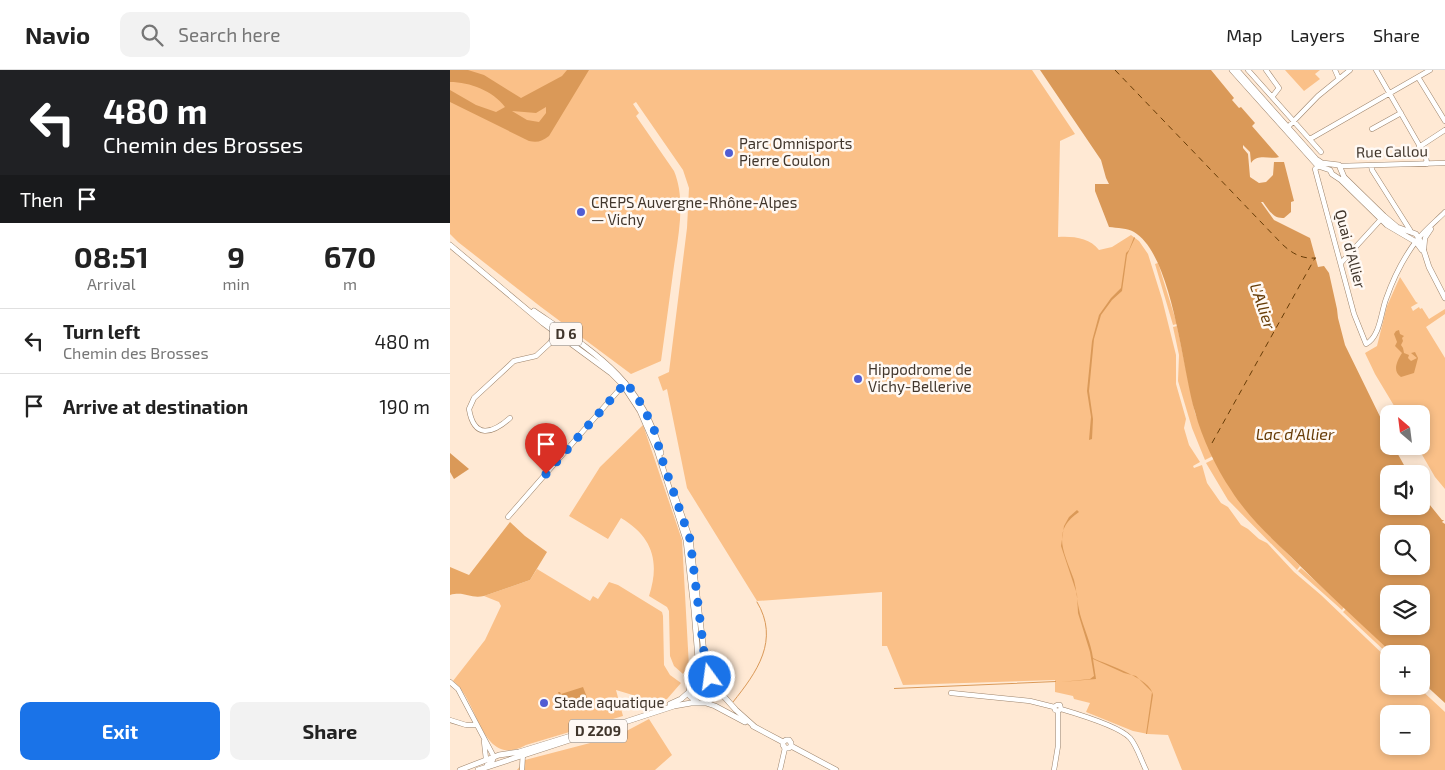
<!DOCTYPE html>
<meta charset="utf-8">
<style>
:root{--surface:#fff;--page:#f2f2f2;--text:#222;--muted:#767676;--line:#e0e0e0;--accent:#1a73e8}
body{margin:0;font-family:"Exo 2",sans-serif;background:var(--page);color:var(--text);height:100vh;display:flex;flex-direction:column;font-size:19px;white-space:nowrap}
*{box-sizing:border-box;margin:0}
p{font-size:16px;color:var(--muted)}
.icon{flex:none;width:28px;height:28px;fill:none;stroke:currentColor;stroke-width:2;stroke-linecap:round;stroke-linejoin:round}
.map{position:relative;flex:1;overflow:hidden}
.side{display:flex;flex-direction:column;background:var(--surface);width:450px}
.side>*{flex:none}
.top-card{background:#202124;color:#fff;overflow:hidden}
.needle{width:32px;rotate:332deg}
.buttons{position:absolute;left:930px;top:335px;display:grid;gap:10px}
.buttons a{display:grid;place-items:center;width:50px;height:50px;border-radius:10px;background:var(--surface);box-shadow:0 2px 8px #0003;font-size:25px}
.pin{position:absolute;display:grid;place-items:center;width:42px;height:42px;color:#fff;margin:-51px -21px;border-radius:50% 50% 50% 0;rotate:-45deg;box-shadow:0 0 5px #0007}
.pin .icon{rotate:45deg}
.me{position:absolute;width:55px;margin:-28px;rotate:346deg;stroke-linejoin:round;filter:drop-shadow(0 0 4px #0008)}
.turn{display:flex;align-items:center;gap:18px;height:105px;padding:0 20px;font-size:22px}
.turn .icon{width:65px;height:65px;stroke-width:2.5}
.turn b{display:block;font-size:35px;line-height:42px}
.then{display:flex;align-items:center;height:48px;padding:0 20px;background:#0003;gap:10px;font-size:19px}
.eta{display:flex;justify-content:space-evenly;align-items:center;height:85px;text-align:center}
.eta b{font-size:30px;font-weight:700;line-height:35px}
.primary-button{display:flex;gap:10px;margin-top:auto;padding:10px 20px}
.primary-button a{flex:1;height:58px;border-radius:10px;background:var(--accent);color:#fff;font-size:20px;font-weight:700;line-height:58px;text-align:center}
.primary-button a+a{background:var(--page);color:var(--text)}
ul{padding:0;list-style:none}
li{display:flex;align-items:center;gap:15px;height:65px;padding:0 20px;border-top:1px solid var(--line)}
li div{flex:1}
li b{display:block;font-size:19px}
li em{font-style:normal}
header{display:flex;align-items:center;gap:30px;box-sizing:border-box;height:70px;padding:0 25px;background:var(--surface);border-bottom:1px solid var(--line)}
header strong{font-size:24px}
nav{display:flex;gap:28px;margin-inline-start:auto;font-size:18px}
.search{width:350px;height:45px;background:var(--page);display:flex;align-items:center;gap:12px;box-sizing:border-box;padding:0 18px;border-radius:10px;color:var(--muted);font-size:19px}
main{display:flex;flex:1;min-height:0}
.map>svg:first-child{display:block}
.green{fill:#fac088;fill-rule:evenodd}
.forest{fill:#e8a765}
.water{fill:#da9958;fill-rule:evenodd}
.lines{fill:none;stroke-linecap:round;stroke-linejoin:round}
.stream{stroke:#da9958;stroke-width:1}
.ferry{stroke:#673c07;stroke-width:1;stroke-dasharray:6 5;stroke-linecap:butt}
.minor-casing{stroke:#9d846c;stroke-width:5.5}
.major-casing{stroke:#9d846c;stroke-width:6}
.minor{stroke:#fff;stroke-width:4.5}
.major{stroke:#fff;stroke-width:5}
.route{stroke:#1a73e8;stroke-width:9;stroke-dasharray:0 16.2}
.poi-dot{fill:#515dd3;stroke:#fff9f4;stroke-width:2}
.labels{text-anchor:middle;stroke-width:5;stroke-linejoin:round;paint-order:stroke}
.shield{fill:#fff9f4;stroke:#7a7068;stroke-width:1}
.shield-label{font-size:14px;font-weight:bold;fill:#41362c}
.poi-label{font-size:15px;fill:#41362c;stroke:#fff9f4;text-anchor:start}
.street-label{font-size:15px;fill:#41362c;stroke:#fff9f4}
.water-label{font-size:16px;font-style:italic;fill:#673c07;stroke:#fff9f4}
</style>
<header>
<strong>Navio</strong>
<div class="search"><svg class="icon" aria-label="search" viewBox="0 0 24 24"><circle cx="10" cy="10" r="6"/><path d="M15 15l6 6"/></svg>Search here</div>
<nav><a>Map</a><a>Layers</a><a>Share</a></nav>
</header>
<main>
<section class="side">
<div class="top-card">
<div class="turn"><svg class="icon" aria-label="left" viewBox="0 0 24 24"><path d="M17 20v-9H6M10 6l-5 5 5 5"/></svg><div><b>480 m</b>Chemin des Brosses</div></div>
<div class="then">Then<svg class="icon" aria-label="arrive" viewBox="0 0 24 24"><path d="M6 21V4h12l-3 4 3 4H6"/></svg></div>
</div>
<div class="eta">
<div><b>08:51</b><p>Arrival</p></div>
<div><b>9</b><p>min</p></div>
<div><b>670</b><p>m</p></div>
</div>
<ul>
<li><svg class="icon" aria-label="left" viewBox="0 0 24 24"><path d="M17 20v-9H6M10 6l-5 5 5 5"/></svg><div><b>Turn left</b><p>Chemin des Brosses</p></div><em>480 m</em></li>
<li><svg class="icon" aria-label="arrive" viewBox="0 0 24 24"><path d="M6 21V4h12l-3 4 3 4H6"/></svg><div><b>Arrive at destination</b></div><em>190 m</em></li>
</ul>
<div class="primary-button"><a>Exit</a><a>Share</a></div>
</section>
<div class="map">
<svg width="995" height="700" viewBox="0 0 995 700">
<rect width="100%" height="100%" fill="#ffe9d4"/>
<path class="green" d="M0 0H582L625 64 610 71 608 167C623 166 640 168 649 180L662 177 681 165 689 171 698 184 712 229 726 285V314L736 349 734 358 739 375 750 392 743 396 744 398 752 395 757 413 771 433 778 437 791 455 798 459 809 469 817 473 844 502 871 525 939 590V616H967L995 642V700H732L718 665 698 664 683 661 636 642 640 633 624 629 623 626 605 622V610L453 615 437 576H432V522L307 531 237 418 217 319 213 321 208 307 219 302 237 158 239 118 233 100 186 32 183 34 189 43 186 46 224 101C237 132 227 171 223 203 219 233 215 262 211 291L181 304 91 237 8 172 0 164ZM939 644H971V676H939Z
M835 0H870L865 4 870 9 854 21Z
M708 193 727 254 723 255 705 194Z
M950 207 966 232 968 233 961 237 963 241 969 237 970 239 972 238 979 249 995 239V244L976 257 995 288V419L985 407 967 376H971V344H949L925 304 915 283 927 276 937 236Z
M727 256 745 343 763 386 755 390 742 358 728 311 729 285 723 257Z
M193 355 232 470 239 597 233 604 224 596 220 586 219 541 217 537 199 526C210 492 203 467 171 448L158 469 119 446 150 397Z
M764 389C785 432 816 463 850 496L847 500 778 430 756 393Z
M851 498 894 537 892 540 848 501Z
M87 499 140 531 143 526 148 529 159 512 168 515 212 542 213 546 214 595 220 605 231 613 217 629 206 632 166 620 173 646 76 675C31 700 29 630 3 611L35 570 51 536 49 532 34 526 80 510Z
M896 539 943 584H939V585L893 542Z
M199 649 222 685 205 700H67L75 690 167 666Z"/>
<path class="forest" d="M60 452 75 466 97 482 80 510 34 526C20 529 15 521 0 525V497L19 505Z"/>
<path class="water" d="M0 0H18L34 5 71 28 112 6 117 0H139L99 66C92 71 88 73 79 71L0 32V20L26 35 46 42 55 37C43 21 20 12 0 12ZM96 37V43L89 52 77 50 62 41 86 43Z
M590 0H761L784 28 782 30 789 38 791 37 805 53 802 56 829 87C820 90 808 83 801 93L800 82 793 75V78L798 84 800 107 809 113 816 112 823 105 824 92H834L844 131 841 132V142L834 148C823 149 819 140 813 132H811L824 150 860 168 868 197 874 196 879 203 887 239 888 248 895 275 939 365V376H943L944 379H945L959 404H939V436H971V424L992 450H994L992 452 995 454V633L971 611V584H943C908 551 873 519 839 485 818 465 796 444 781 420 766 398 752 368 745 342 732 299 723 185 684 162 678 158 667 158 659 157L645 121V114H659L656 108 651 90ZM939 464H971V496H939ZM939 524H971V556H939Z
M684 167 685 168 677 185 672 221 662 230 651 245 644 269 639 321 643 349 642 369 639 370 641 347 637 321 642 271 649 245 661 228 671 218 676 183 679 180Z
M949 260 950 264 954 266 952 268 953 271 951 275 953 278 954 283 959 285 958 288 961 291 967 288 961 283 965 282 968 288 964 303 951 307C942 301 947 291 952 283L945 276 947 272 944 264 946 261Z
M0 383 19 399 4 409 0 402Z
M627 440 629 442C600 461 615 484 624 510 627 521 627 533 630 544 634 559 641 573 643 588 657 595 701 608 703 625L697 664H696L702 622 686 606 674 603 643 589 646 609 611 612 640 609 644 606 640 582 628 543 627 524 611 476 614 456 619 447Z
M606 611V612L444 619V618Z
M133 617 138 630 107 640 102 627 109 625 108 622H110L111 624Z"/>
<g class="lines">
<path class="stream" d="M283 632C307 602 330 570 307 532"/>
<path class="ferry" d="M665 0 833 175C843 184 852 189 866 188
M762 373 865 188"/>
<defs>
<path id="minor" d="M798 0 871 82
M816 0 829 18 822 27
M885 0 889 9
M926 0 976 87 977 94
M968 7 995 51
M837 58 868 26 900 0
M922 59 951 43
M860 69 980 0
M969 77 995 60
M871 94 865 99 904 244 916 274C930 267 931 242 936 229 943 209 954 187 967 170 975 160 986 151 995 142
M921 95 922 100 960 160
M890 96 995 93
M974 179 975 168 981 159
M891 193 933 147
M100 273 113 270 112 266
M60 348C42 364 24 369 19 339L24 328 64 291 86 286 100 273 106 262C114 264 119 270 127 272
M58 447 175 313
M0 612 8 619 44 687 42 692 37 695
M501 623 580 631 604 637
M611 639 608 641 605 640 604 637 607 635H610L611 639C628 644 669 656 680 668 687 676 691 690 696 700
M0 650 16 655H27
M34 671 36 689 38 690
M72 700 73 682
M330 700 335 678
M604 700 608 676V641"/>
<path id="major" d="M782 0 868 96 880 100 882 104 891 110 937 155 966 172 972 180
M787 0 866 89 872 93 889 95 894 107 934 146 947 157 966 164 971 172 979 197 995 228
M0 175 93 253 161 303 173 315 190 341 207 380 236 470 244 540 249 601 246 607
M84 241C144 282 191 309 211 383
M223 420 240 469 254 582 260 607
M247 632 240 626 239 615 246 607 256 606 263 610 269 621 286 640 305 657
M256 633 265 636 295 652
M220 634 231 629 239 622
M303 656 333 672
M333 672 336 670H339L341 673V676
M333 672V675L335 678H339L341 676
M341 676 386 700
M10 700 49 685 69 682 150 657
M28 700 224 636 241 633H256L264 627 266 616"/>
</defs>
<use href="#minor" class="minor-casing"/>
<use href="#major" class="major-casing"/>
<use href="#minor" class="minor"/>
<use href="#major" class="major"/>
</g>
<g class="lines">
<path class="route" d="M96 404 176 312 192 335 204 359 212 389 240 469 254 582 260 607"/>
</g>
<g class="poi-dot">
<circle cx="279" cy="83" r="5"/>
<circle cx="131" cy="142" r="5"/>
<circle cx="408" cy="309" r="5"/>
<circle cx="94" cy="633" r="5"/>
</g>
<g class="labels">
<g class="shield">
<rect x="100" y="252.5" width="32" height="23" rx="4"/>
<rect x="119" y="649.5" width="58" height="23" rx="4"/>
</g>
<g class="shield-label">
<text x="116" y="269">D 6</text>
<text x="148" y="666">D 2209</text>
</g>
<g class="poi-label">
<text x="289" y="79">Parc Omnisports<tspan x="289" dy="17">Pierre Coulon</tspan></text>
<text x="141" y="138">CREPS Auvergne-Rhône-Alpes<tspan x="141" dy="17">— Vichy</tspan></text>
<text x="418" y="305">Hippodrome de<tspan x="418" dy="17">Vichy-Bellerive</tspan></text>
<text x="104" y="638">Stade aquatique</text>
</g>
<g class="street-label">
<text transform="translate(942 82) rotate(-1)" y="5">Rue Callou</text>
<text transform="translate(900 179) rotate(75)" y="5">Quai d'Allier</text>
</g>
<g class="water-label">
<text transform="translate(813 236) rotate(71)" y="6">L'Allier</text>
<text x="845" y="370">Lac d'Allier</text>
</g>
</g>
</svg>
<div class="buttons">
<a><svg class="needle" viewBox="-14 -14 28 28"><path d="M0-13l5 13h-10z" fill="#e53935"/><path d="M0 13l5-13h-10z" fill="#767676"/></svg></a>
<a><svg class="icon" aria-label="sound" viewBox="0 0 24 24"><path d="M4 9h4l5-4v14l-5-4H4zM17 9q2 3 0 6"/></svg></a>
<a><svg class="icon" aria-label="search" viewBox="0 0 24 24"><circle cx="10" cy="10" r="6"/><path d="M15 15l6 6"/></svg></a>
<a><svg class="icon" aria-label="layers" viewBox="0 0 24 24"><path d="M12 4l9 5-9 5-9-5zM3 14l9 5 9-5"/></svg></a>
<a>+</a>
<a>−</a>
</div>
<div class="pin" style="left:96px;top:404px;background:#d93025"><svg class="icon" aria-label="arrive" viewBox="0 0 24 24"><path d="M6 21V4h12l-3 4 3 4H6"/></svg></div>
<svg class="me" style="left:260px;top:607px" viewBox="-20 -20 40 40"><circle r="17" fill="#1a73e8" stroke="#fff" stroke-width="3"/><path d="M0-11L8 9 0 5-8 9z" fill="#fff"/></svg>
</div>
</main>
